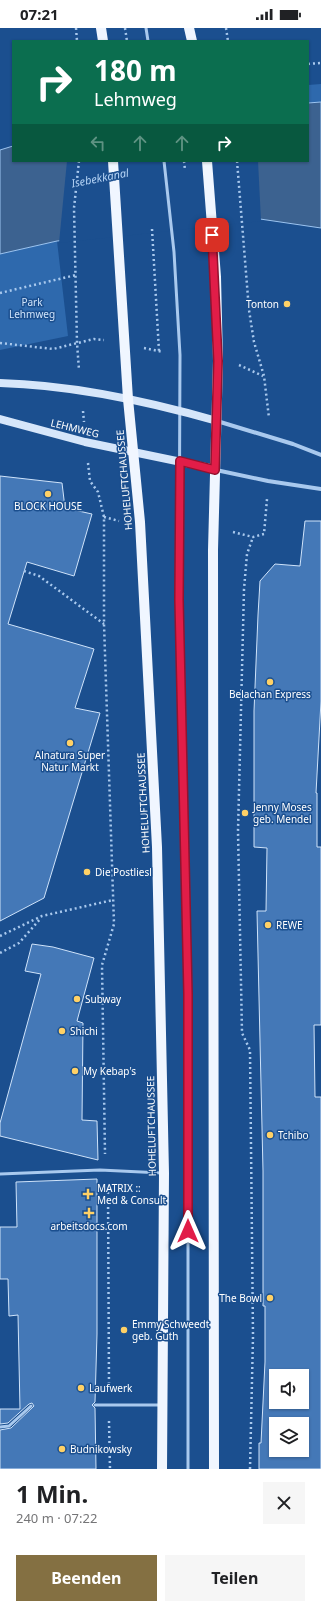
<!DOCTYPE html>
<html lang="de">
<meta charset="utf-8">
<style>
:root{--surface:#fff;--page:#f6f6f6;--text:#202124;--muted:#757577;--accent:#847042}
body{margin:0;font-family:"Noto Sans",sans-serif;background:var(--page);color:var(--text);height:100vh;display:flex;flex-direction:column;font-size:15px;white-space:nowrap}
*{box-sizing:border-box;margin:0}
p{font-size:13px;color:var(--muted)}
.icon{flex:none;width:22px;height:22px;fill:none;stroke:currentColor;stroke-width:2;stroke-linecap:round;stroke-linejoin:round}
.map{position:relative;height:1441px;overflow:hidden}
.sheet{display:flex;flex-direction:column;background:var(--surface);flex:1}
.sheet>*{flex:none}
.hud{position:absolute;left:12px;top:12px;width:297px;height:122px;border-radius:0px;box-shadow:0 1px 3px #0004;background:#0b6e4f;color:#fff;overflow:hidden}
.fabs{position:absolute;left:269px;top:1341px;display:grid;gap:8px}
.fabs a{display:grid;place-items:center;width:40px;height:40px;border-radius:0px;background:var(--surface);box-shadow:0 1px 3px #0004;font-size:20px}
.pin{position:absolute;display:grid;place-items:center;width:34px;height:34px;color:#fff;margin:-17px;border-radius:8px;box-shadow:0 2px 6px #0006}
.me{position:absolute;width:44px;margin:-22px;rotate:0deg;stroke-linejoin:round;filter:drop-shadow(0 0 3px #0008)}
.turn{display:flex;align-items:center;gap:14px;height:84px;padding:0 16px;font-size:18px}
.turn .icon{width:52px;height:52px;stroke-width:2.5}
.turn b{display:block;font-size:28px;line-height:34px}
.lanes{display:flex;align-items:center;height:38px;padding:0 16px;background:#0003;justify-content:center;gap:20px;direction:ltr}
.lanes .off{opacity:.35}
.round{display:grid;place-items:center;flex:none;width:42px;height:42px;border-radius:0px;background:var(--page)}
.headline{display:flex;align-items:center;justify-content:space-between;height:68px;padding:0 16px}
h1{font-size:24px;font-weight:700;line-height:30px}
.action{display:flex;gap:8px;margin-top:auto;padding:8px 16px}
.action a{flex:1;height:46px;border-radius:0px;background:var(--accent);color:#fff;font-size:16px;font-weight:700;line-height:46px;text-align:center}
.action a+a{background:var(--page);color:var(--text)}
.status{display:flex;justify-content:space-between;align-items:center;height:28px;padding:0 20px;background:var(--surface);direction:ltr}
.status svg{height:11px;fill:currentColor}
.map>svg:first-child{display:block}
.green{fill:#2e69ad}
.water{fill:#3c6290;stroke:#9cc4f0}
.pier{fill:#1b4f8f}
.building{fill:#4478b7;stroke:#cfe3fa;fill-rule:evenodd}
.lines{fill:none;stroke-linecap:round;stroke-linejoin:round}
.path{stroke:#a9c9ee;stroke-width:2.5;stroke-dasharray:2 3;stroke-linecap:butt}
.lane{stroke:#a9c9ee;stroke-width:3}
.street{stroke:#a9c9ee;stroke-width:4}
.secondary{stroke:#d6e6fa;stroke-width:8}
.primary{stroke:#f0f6ff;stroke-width:10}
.route-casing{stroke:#92132f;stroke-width:10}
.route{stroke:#e11d48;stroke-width:7}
.poi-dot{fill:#ffd166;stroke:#1b4f8f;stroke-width:1.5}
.labels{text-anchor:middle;stroke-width:3;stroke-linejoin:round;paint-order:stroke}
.park-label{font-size:10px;fill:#cfe3fa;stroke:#1b4f8f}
.poi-label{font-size:10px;fill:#fff;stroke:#1b4f8f;text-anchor:start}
.street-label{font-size:10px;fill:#fff;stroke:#1b4f8f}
.water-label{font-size:11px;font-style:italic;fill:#b5d3f5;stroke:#1b4f8f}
</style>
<div class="status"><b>07:21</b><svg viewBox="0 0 49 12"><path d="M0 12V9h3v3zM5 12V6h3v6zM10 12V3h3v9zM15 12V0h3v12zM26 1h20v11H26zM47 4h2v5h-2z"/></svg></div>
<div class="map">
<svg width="321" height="1441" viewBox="0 0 321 1441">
<rect width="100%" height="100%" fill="#1b4f8f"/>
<path class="green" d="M321 56V74L308 75V57Z
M57 213 68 308 0 322V226Z"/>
<path class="water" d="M321 74V200L260 191 57 213 0 226V122L13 118V133H308V75Z"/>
<path class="pier" d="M67 133H258L261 193 59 215Z"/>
<path class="building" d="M0 448 62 455 65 480 92 486 74 548 27 534 8 596 94 621 75 680 100 685 44 870 0 893Z
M305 493H321V673L316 765H317V819H321V997H314L315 1069H321V1441H259V1415H261L265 1334V1278H263V1143L257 883H266L267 820 254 819V683L258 587 260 553 275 536 300 538ZM276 1348H302V1374H276ZM276 1396H302V1422H276Z
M32 916 53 919 94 930 77 993 83 995 82 1092 97 1093 98 1132 0 1108V1095L41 946 25 943Z
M97 1151V1306L95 1374 92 1377 95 1380 96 1441H0V1402L11 1400 34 1378 32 1375 29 1376 8 1395 0 1396V1381H20L18 1287 9 1288 8 1251H0V1199H17L16 1154Z"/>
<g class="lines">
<path class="path" d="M76 0 77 13
M125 0 127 13
M226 0 228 13
M308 36 321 35
M79 133 74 180 77 315 79 342
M184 133 185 142
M237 133 249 282 254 314 264 348 269 390
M152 201 159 323
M0 265 76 247
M0 315 53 321 94 311 104 312
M144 320 163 324
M239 337 263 348
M83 383 84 394
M88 435 90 453 98 464 104 489V596L114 896 102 937 105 1126
M104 489 119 493
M233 504 253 509 264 506 267 471
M24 543 39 548 104 596
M0 908 42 888 113 872
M0 925 19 915 41 890
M108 1159 109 1360
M109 1393 110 1441
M250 1441 253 1308 250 1022 242 1005 238 803 244 561 247 526 253 509"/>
<path class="lane" d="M146 0 148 13
M164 133 174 224 180 327 179 572 188 966V1441
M0 1146 100 1142 162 1145
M95 1377H160
M0 1399 9 1398 31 1378"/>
<path class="street" d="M217 393 293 416 321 427
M216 442 268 453 321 461"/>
<path class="secondary" d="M0 355C74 357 147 373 217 393
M0 391 85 414 215 441"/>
<path class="primary" d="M101 0 103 13
M189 0 192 13
M113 133 128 371 140 494 157 819 164 1145 162 1441
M207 133 216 249 218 333 213 522 214 1441"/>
</g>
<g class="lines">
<defs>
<path id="route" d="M188 1203V966L179 572 180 433 215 442 218 333 212 207"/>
</defs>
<use href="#route" class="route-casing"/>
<use href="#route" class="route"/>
</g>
<g class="poi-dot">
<circle cx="287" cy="276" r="4"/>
<circle cx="48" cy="466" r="4"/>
<circle cx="270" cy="654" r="4"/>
<circle cx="70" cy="715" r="4"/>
<circle cx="245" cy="785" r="4"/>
<circle cx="87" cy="844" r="4"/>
<circle cx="268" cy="897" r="4"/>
<circle cx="77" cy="971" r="4"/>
<circle cx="62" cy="1003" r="4"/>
<circle cx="75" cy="1043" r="4"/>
<circle cx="270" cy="1107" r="4"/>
<path d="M86 1160h4v4h4v4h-4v4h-4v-4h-4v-4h4z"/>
<path d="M87 1179h4v4h4v4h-4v4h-4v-4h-4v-4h4z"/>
<circle cx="270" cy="1270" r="4"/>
<circle cx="124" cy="1302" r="4"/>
<circle cx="81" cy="1360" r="4"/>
<circle cx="62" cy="1421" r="4"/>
</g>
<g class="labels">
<g class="park-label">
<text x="32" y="278">Park<tspan x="32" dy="12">Lehmweg</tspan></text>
</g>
<g class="poi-label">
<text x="279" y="280" text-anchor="end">Tonton</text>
<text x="48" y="482" text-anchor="middle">BLOCK HOUSE</text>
<text x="270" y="670" text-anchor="middle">Belachan Express</text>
<text x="70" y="731" text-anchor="middle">Alnatura Super<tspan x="70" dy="12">Natur Markt</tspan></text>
<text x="253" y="783">Jenny Moses<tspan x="253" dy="12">geb. Mendel</tspan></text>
<text x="95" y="848">Die Postliesl</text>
<text x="276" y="901">REWE</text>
<text x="85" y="975">Subway</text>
<text x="70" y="1007">Shichi</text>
<text x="83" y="1047">My Kebap's</text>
<text x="278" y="1111">Tchibo</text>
<text x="97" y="1164">MATRIX ::<tspan x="97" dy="12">Med &amp; Consult</tspan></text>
<text x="89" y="1202" text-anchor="middle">arbeitsdocs.com</text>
<text x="262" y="1274" text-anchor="end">The Bowl</text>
<text x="132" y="1300">Emmy Schweedt<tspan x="132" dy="12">geb. Guth</tspan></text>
<text x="89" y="1364">Laufwerk</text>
<text x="70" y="1425">Budnikowsky</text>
</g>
<g class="street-label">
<text transform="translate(75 400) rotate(14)" y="4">LEHMWEG</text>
<text transform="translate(124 452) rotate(-95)" y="4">HOHELUFTCHAUSSEE</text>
<text transform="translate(143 775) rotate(-93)" y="4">HOHELUFTCHAUSSEE</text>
<text transform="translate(151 1098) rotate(-91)" y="4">HOHELUFTCHAUSSEE</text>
</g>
<g class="water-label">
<text transform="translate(100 150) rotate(-11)" y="4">Isebekkanal</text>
</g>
</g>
</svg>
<div class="fabs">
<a><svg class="icon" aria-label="sound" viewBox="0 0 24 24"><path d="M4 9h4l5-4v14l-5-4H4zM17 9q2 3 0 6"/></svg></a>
<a><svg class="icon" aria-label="layers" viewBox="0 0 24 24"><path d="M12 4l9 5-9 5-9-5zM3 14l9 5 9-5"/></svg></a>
</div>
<div class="pin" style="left:212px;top:207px;background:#d93025"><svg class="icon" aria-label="arrive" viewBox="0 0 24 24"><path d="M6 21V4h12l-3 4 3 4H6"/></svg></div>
<svg class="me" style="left:188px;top:1203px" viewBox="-20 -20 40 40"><path d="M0-17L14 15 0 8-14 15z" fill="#e11d48" stroke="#fff" stroke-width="4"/></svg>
<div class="hud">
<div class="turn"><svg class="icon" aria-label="right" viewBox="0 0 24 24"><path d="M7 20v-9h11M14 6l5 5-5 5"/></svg><div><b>180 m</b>Lehmweg</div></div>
<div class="lanes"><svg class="icon off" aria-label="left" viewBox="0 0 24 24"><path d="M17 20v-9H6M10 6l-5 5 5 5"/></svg><svg class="icon off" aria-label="ahead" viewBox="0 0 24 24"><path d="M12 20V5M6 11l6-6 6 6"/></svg><svg class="icon off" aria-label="ahead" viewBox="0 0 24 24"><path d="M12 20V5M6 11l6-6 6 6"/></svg><svg class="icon" aria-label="right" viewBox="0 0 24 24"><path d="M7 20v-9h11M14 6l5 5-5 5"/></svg></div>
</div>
</div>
<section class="sheet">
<div class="headline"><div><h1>1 Min.</h1><p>240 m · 07:22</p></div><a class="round"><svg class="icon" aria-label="close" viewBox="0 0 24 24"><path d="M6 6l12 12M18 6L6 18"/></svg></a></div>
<div class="action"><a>Beenden</a><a>Teilen</a></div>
</section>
